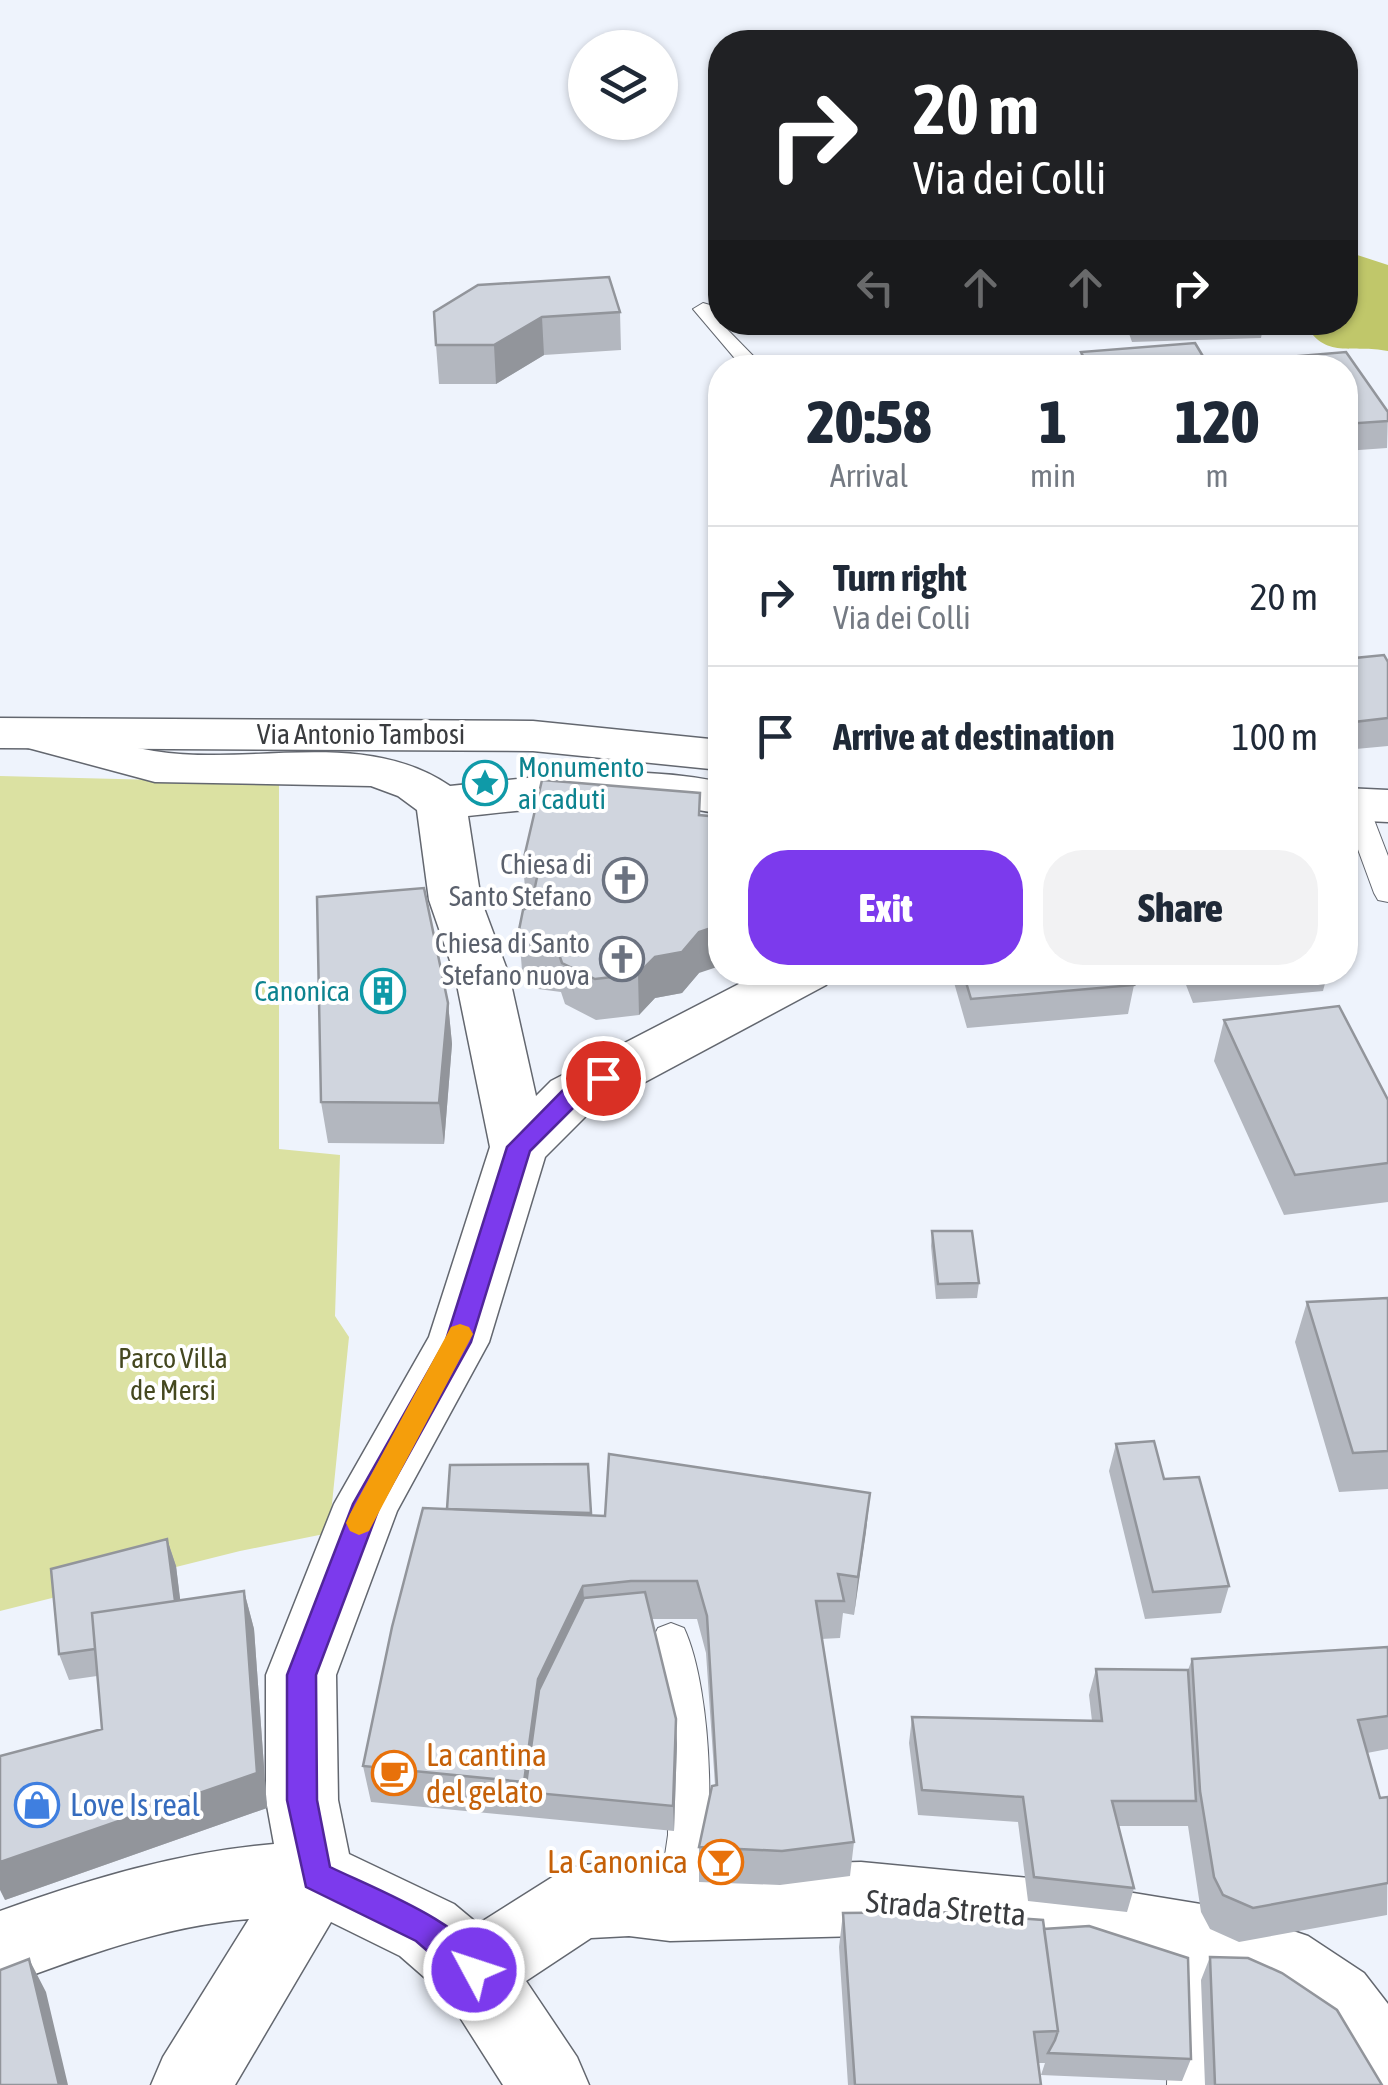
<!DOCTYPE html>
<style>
:root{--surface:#fff;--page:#f2f2f3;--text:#1f2937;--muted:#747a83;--line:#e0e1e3;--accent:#7c3aed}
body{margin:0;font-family:"Asap Condensed",sans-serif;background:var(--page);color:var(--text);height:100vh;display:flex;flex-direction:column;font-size:38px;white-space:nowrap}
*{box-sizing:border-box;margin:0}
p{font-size:32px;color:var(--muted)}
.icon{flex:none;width:55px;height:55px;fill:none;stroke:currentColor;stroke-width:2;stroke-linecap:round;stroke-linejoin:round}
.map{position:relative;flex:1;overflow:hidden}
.details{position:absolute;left:708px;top:355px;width:650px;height:630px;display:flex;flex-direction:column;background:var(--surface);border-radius:40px;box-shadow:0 2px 8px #0004}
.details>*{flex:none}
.hud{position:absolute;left:708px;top:30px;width:650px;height:305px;border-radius:40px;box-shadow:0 2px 8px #0004;background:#202124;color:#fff;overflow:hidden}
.tools{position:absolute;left:568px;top:30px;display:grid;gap:20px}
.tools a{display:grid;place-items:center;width:110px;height:110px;border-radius:50%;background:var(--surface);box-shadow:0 2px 8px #0004;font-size:50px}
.pin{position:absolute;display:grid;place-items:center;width:85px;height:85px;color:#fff;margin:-42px;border:5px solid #fff;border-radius:50%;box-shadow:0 2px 10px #0007}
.me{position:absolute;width:110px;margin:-55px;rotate:310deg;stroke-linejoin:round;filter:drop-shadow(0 0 8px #0008)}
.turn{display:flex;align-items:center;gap:35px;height:210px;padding:0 40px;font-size:45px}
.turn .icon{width:130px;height:130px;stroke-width:2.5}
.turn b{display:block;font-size:70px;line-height:85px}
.lanes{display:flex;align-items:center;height:95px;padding:0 40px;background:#0003;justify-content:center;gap:50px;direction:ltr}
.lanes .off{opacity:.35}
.eta{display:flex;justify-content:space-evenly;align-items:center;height:170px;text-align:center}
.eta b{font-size:60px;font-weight:800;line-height:70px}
.cta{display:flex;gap:20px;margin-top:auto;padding:20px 40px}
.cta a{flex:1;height:115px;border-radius:40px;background:var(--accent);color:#fff;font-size:40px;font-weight:800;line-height:115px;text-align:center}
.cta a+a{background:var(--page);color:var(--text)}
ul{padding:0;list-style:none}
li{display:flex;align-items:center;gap:30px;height:140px;padding:0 40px;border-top:2px solid var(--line)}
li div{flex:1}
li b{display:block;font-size:38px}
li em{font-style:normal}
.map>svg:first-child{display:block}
.green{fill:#dbe1a2}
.forest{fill:#c0c76a}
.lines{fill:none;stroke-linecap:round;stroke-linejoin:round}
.lane-casing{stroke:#63676f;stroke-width:2}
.street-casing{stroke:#63676f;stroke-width:3}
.secondary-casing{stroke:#63676f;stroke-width:3}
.lane{fill:#fff;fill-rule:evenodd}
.street{fill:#fff;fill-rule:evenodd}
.secondary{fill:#fff;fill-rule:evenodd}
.wall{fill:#b3b7bf}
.shaded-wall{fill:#92959b}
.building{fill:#d0d5de;stroke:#92959b;stroke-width:2.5}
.route{fill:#7c3aed;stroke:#51269a;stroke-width:2.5}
.slow{fill:#f59e0b}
.labels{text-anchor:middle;stroke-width:8;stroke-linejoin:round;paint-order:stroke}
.street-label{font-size:28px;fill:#3a3c3f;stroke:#fff}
.culture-label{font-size:28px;fill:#0d838f;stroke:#fff;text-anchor:start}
.worship-label{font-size:28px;fill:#5b616d;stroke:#fff;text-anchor:end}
.park-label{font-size:28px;fill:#454820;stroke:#fff}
.near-food-label{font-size:32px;fill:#c56008;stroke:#fff;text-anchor:start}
.near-shop-label{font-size:32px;fill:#366cbe;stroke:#fff;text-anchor:start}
.near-street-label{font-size:32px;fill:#3a3c3f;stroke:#fff}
</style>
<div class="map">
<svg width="1388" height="2085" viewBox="0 0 1388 2085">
<rect width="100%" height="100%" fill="#eef3fc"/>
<path class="green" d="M0 776 279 783V1149L340 1155 335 1316 349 1337 329 1533 240 1551 0 1611Z"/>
<path class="forest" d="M1345 251 1388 265V351C1352 344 1324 360 1305 323L1345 322Z"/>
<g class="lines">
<defs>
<path id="lane" d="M703 303 710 305 720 322 765 368H743L693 309Z
M1355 795 1365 798 1368 804 1388 856V902L1378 900 1374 893 1345 814V799Z
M671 1623 684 1628C713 1690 719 1854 692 1917L678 1923 664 1917 658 1903 668 1835 667 1706 652 1640 658 1628Z
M1191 1920 1206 1926 1212 1940 1211 2085H1167L1170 1940 1176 1926Z"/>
<path id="street" d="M34 719C73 729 114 745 154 751 251 767 364 727 450 786 541 777 629 763 720 782V814C635 796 554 807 468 816L481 900 509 975 536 1096 551 1081 762 972H833L826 985 591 1111 545 1157 489 1342 397 1511 336 1675 338 1800 349 1854 454 1904 478 1924 554 1876 580 1865 629 1862 670 1867 861 1862 1060 1881 1225 1908 1308 1936 1364 1973 1388 2004V2085H1352L1310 2027 1262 1995 1225 1984 1060 1955 861 1936 670 1941 629 1936 591 1938 526 1981 577 2057 589 2085H503L447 1997 400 1956 331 1922 235 2085H151L163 2057 249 1919C162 1926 81 1957 0 1987V1911C90 1879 178 1852 274 1844L266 1800V1675L334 1504 429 1337 490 1147 455 975 429 900 417 810 398 796 371 786 155 782 17 745 10 734 17 723Z"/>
<path id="secondary" d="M0 718 533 721 720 740V770L533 751 0 748Z
M1345 788 1388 790V822L1345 820Z"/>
</defs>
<use href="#lane" class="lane-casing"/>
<use href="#street" class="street-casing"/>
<use href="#secondary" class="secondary-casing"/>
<use href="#lane" class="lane"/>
<use href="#street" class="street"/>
<use href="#secondary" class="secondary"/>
</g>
<path class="wall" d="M609 277 620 312 621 350 544 355 496 384H439L436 345Z
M1125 322H1264L1261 338 1132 342Z
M1081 352 1210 368H1079Z
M1346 352 1388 412 1387 448 1345 451V368H1251L1252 360Z
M1345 620 1353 632 1346 659 1388 662V746L1345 750Z
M542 780 699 973 682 993 655 998 639 1015 596 1020 565 1004 561 992 538 989 522 971 519 930 532 903H526L523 862Z
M951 972H1129L1134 985 1128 1014 967 1028Z
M1181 972H1328L1323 991 1193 1003Z
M448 1003 452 1044 444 1144 328 1143 321 1102Z
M1224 1020 1388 1100V1202L1284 1215 1214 1061Z
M932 1231 979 1283 977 1298 936 1299 931 1246Z
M1388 1298V1489L1339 1492 1295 1342 1307 1302Z
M1116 1444 1164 1479 1229 1586 1221 1613 1145 1619 1109 1471Z
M588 1464 591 1516H605L870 1493 854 1615 843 1613 840 1638 821 1639 854 1842 850 1876 780 1885 699 1882V1847L715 1785 706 1653 697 1619H652L677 1744 674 1831 371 1802 363 1766 447 1509Z
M167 1539 176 1566 180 1600 244 1591 254 1629 267 1808 5 1900 102 1729 97 1676 69 1680 59 1654Z
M1388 1647V1749L1367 1753 1380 1798 1388 1797 1387 1915 1239 1942 1210 1929 1201 1912 1188 1826H1119L1134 1888 1127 1912 1028 1901 1018 1822 918 1815 909 1743 912 1717 1092 1721 1089 1695 1096 1669 1188 1670 1192 1659Z
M843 1913 1044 1929 1191 2059 1182 2081 1041 2075 1045 2063H1038L1041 2085H848L839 1947Z
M1210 1957 1382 2085H1205L1201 1980Z"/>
<path class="shaded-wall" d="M542 317 544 355 496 384 494 345Z
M720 925V966L699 973 682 993 655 998 639 1015 638 974 655 957 699 932Z
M448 1003 452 1044 444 1144 439 1103Z
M870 1493 866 1532 854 1615 858 1577Z
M167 1539 176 1566 185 1638 176 1612Z
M583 1586 586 1624 525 1792 524 1782 538 1679Z
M244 1591 254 1629 267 1808 5 1900 0 1890V1862Z
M676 1719 677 1744 674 1831 673 1806Z
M29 1959 46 1992 68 2085H59Z"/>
<path class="building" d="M609 277 620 312 542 317 494 345H436L434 312 478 285Z
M1195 343 1210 368H1089L1081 352Z
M1346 352 1388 412V421L1345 424V368H1257L1252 360Z
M1345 620 1353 632 1345 633Z
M1384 655 1388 662V718L1345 723V659Z
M542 780 700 793 699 815 720 817V925L699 932 682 952 655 957 638 974 595 979 562 963 558 951 535 948 519 930 523 910 531 906 540 863 523 862Z
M424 888 448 1003 439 1103 321 1102 317 897Z
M963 972H1129L1134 985 971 999Z
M1339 1006 1388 1100V1163L1295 1175 1224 1020Z
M932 1231H972L979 1283 938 1284Z
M1388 1298V1451L1353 1453 1307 1302Z
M1154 1441 1164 1479 1199 1477 1229 1586 1153 1592 1116 1444Z
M609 1454 870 1493 858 1577 838 1574 844 1601H816L854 1842 782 1851 699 1847 712 1786 717 1785 707 1616 697 1581H631L583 1586 538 1679 524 1782 363 1766 392 1627 423 1508 605 1516Z
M588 1464 591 1513 447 1509 450 1465Z
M167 1539 175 1601 92 1613 95 1649 59 1654 51 1569Z
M244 1591 257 1773 0 1862V1756L102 1729 92 1613Z
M645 1592 676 1719 673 1806 525 1792 539 1690 584 1598Z
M1388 1647V1716L1358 1720 1380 1798 1388 1797V1883L1253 1908 1223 1895 1214 1877 1200 1791 1192 1659Z
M1096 1669 1188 1670 1196 1801H1112L1134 1888 1034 1877 1023 1797 922 1790 912 1717 1102 1721Z
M940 1912 1043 1920 1058 2031 1034 2032 1041 2085H855L843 1913Z
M1089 1926 1188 1958 1191 2059 1048 2053 1055 2040 1058 2031 1044 1929Z
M1210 1957 1248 1958 1282 1973 1337 2010 1382 2085H1215Z
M29 1959 59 2085H0V1970Z"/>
<path class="route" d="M603 1070 611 1073 615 1078 611 1084 579 1102 530 1151 471 1342 379 1508 316 1675 317 1800 330 1867C373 1888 471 1925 489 1970L485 1981 474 1986 462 1981 416 1941 306 1887 287 1800V1675L353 1504 446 1340 507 1147 563 1090Z"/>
<path class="slow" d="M460 1324 469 1327 473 1334 369 1531 359 1535 350 1531 346 1523 350 1514 451 1327Z"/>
<defs>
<symbol id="sight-ring" viewBox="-11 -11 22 22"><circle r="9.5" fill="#fff" stroke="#0f9aa8" stroke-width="1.5"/><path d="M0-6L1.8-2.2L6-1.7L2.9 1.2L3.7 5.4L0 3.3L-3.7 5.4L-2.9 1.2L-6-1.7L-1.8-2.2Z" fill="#0f9aa8"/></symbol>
<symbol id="church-ring" viewBox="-11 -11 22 22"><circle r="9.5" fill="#fff" stroke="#6b7280" stroke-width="1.5"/><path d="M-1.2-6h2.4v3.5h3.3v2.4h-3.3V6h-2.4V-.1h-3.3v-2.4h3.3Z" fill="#6b7280"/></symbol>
<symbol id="building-ring" viewBox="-11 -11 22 22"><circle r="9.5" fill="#fff" stroke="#0f9aa8" stroke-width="1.5"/><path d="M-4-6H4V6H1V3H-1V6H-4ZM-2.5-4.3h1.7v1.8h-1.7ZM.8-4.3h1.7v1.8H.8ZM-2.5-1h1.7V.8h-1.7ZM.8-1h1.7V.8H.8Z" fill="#0f9aa8"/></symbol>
<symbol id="cafe-ring" viewBox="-11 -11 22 22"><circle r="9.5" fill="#fff" stroke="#e8710a" stroke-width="1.5"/><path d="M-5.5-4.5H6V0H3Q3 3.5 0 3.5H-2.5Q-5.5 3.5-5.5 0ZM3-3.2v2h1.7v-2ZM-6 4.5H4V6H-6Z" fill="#e8710a"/></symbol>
<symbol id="shop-ring" viewBox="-11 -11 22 22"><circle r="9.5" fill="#fff" stroke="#3f7fe0" stroke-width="1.5"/><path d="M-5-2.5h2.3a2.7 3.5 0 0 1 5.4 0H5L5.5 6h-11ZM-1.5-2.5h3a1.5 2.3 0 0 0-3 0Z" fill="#3f7fe0"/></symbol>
<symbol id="bar-ring" viewBox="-11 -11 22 22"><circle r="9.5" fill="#fff" stroke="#e8710a" stroke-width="1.5"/><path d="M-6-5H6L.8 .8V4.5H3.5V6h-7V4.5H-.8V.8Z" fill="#e8710a"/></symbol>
</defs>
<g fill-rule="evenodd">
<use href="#sight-ring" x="460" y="758" width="50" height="50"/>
<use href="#church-ring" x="600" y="855" width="50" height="50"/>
<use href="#church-ring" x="597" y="934" width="50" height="50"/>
<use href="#building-ring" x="358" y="966" width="50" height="50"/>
<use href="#cafe-ring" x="369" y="1748" width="50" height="50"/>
<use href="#shop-ring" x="12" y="1780" width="50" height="50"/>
<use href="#bar-ring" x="696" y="1837" width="50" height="50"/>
</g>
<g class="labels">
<g class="street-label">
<text x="361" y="744">Via Antonio Tambosi</text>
</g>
<g class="culture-label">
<text x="518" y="777">Monumento<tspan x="518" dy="32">ai caduti</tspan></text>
<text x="350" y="1001" text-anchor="end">Canonica</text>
</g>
<g class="worship-label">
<text x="592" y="874">Chiesa di<tspan x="592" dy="32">Santo Stefano</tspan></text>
<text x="590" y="953">Chiesa di Santo<tspan x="590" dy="32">Stefano nuova</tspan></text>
</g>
<g class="park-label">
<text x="173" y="1368">Parco Villa<tspan x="173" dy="32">de Mersi</tspan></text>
</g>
<g class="near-food-label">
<text x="426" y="1766">La cantina<tspan x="426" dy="37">del gelato</tspan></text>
<text x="688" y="1873" text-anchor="end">La Canonica</text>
</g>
<g class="near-shop-label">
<text x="70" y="1816">Love Is real</text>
</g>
<g class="near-street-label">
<text transform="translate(946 1908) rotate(5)" y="11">Strada Stretta</text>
</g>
</g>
</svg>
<div class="tools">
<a><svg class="icon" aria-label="layers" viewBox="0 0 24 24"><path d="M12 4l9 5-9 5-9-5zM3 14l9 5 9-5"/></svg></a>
</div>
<div class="pin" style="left:603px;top:1078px;background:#d93025"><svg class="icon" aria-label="arrive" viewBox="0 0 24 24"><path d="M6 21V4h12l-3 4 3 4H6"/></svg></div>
<svg class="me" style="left:474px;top:1970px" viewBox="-20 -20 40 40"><circle r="17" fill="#7c3aed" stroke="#fff" stroke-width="3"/><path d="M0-11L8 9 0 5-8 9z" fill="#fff"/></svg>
<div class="hud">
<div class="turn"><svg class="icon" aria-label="right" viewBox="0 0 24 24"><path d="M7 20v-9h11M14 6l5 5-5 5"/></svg><div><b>20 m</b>Via dei Colli</div></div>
<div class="lanes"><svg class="icon off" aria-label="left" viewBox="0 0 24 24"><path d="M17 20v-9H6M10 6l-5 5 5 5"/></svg><svg class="icon off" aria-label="ahead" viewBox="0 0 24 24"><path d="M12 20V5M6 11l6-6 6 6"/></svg><svg class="icon off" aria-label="ahead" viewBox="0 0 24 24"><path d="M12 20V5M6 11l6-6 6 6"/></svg><svg class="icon" aria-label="right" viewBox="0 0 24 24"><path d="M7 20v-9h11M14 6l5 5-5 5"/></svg></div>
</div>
<section class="details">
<div class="eta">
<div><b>20:58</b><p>Arrival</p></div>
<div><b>1</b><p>min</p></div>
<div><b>120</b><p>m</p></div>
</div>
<ul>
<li><svg class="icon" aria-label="right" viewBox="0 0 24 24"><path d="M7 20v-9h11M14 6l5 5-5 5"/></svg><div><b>Turn right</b><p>Via dei Colli</p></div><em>20 m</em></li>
<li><svg class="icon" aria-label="arrive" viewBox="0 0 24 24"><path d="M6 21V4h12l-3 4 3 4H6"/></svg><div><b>Arrive at destination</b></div><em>100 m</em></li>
</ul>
<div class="cta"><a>Exit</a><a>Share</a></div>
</section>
</div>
